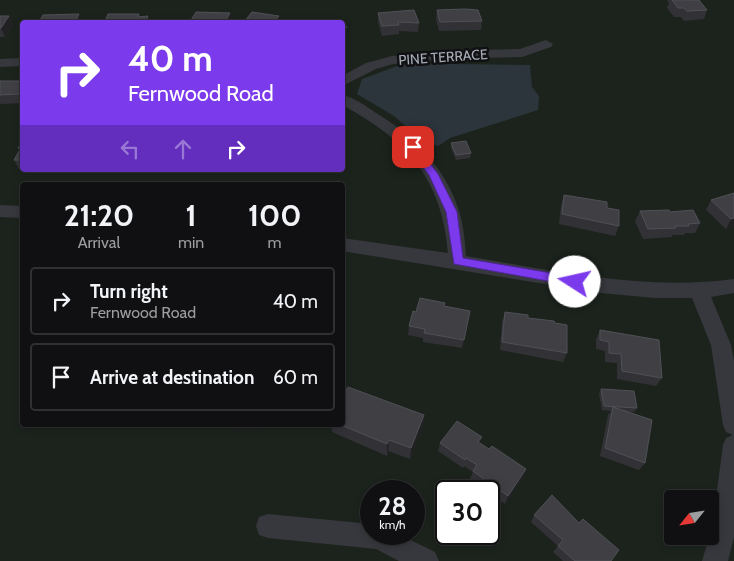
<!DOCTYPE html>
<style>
:root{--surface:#101012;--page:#1e1e20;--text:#f1f3f6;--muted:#9c9d9f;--line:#303032}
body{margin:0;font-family:Cabin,sans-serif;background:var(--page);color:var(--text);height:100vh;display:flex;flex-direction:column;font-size:19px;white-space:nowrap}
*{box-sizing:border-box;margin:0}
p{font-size:16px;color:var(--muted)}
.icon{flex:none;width:28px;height:28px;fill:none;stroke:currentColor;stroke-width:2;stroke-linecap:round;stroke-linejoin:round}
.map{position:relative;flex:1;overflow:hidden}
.side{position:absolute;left:20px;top:182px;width:325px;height:245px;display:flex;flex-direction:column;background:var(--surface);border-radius:5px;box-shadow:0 2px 8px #0003,0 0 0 1px var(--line)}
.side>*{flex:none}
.top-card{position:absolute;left:20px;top:20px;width:325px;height:152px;border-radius:5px;box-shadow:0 2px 8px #0003,0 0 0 1px var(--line);background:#7c3aed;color:#fff;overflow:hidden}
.needle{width:32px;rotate:240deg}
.fabs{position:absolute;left:664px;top:490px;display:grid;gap:10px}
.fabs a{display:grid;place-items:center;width:55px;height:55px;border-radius:5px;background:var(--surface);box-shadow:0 2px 8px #0003,0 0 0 1px var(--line);font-size:25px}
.speed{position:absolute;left:360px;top:480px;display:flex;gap:10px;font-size:25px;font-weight:700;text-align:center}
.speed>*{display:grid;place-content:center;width:65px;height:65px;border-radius:50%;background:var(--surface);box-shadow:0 2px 8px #0003,0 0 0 1px var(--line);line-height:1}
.speed small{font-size:12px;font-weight:400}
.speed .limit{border:2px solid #111;border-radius:8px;background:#fff;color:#111}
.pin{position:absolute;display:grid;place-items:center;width:42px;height:42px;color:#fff;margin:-21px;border-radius:10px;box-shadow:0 2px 8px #0006}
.me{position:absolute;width:55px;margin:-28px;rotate:280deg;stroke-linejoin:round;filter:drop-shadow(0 0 4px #0008)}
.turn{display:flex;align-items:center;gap:18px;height:105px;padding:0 25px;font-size:22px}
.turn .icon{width:65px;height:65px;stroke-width:2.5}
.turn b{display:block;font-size:35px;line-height:42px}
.lanes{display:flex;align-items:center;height:48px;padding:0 25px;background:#0003;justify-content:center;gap:25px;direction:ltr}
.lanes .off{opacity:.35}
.eta{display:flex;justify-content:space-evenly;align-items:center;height:85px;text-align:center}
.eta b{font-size:30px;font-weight:700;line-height:35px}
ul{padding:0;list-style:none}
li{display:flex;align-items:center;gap:15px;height:68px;margin:0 10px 8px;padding:0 15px;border:2px solid var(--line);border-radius:5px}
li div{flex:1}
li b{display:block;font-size:19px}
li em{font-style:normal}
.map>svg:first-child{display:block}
.green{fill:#1c231d;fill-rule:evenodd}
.water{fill:#2c353c}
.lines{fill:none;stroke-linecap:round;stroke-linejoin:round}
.minor{fill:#37383d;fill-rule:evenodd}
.wall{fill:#323236}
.shaded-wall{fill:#212124}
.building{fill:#3f3f44;stroke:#4f5156}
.route{fill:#7c3aed;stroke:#51269a}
.labels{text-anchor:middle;stroke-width:5;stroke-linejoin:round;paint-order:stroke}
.far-street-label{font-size:14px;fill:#a8adb8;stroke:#111113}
</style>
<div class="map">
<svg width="734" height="561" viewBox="0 0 734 561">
<rect width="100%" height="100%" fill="#161618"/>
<path class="green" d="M0 0H734V561H0ZM22 22H342V170H22ZM22 185H342V425H22ZM371 491H414V534H371ZM446 491H489V534H446ZM672 499H710V536H672Z"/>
<path class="water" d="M449 64 530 65 532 87 539 96 538 110 450 138 438 146 425 143 394 116 357 94 362 79 400 65Z"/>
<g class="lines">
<path class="minor" d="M546 40 553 44 551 47 522 57 445 59 393 64 376 69 342 86V76L366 63 392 56 445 51 520 49Z
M22 58V66L0 67V59Z
M342 95C355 98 366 106 376 113 415 136 450 173 461 218 464 230 465 243 466 256 555 271 644 291 734 279V293L711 297 731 345 734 361V537L728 561H702L712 528 723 445 726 438 733 435 726 432 723 425 711 345 692 298H655L601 293 342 251V238L448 253C442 178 407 140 342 105Z
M0 205 22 206V218L0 217Z
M268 514 371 524V534H398L435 552 439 561H399L376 549 268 538 259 535 256 526 259 517Z"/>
</g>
<path class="wall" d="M667 0H699L707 10 704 19 684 21 681 17H674L667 8 669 3Z
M437 10 482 21 481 30 439 31 436 19Z
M378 13 419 23 418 32 399 31V34L382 36 378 22Z
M0 16H9L13 25 5 37H0Z
M0 81H22V103L0 104Z
M22 142V169H19L14 160 19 150 18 148Z
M451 143 471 153 470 158 456 160 451 148Z
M734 193V226L726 229 706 210 711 200Z
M564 195 607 208 619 226 615 236 559 224 561 205Z
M640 211 670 212 700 223 695 233H685L684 235H672V237L643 239 635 221Z
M445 306 470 311 462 348 423 342V338L408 335 409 326 416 312Z
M505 312 528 318 555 323 567 353 563 362 500 350 502 321Z
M600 330 662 378 656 386 617 379V363L605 362V351L596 349V340Z
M601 389 637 408 634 412H629L645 463 639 470 600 456 608 415 611 411 602 410 599 394Z
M424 415 423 426 410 459 388 451 387 456 332 432V425H342Z
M440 443H480L489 449 526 469 523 477 505 504 470 479 473 472 464 466 463 468 438 451Z
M534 515 611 561H563L553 552 558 546 531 522Z"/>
<path class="shaded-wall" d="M230 13 231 22H225Z
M79 14 82 22H75Z
M9 16 13 25 5 37 1 28Z
M148 16 149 22H146Z
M279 16V22H274Z
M347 27V36L342 42V32Z
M22 86V102L19 94Z
M734 218V226L726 229 731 219Z
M424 415 423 426 410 459 411 448Z
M232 425H278L260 429V427L235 432Z
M389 440 388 451 387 456V444Z
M526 469 523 477 505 504 508 496Z"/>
<path class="building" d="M672 0H699L707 10 687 11 684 8H678Z
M465 9 478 10 482 21 440 22 437 10Z
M414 10 419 23 398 22 399 25 382 26 378 13Z
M196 12 230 13 225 22H190Z
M252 12 279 16 274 22H244Z
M79 14 75 22H39L43 15Z
M108 14H139L138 17 148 16 146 22H105Z
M0 16H9L1 28H0Z
M320 21 331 22H319Z
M342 26 347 27 342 32Z
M0 81H22V86L19 94 0 95Z
M466 141 471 153 456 155 451 143Z
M22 142V160H14L21 148H18Z
M734 193V218L731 219 711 200Z
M564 195 607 202V208L619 210V226L562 214Z
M669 210 670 212 693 210 700 223 688 224 689 226H675L676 228 648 229 640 211Z
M420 298 445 303 444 306 470 311 464 340 424 333 425 329 409 326 413 311 416 312Z
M505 312 528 315V318L554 321 555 323 567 325V353L502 342Z
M600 330 659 340 662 378 622 371 621 354 609 353V342L600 340Z
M348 387 424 415 411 448 389 440 387 444 341 425H342V398Z
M601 389 634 391 637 408 604 406Z
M613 407 652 420 645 463 605 448Z
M457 421 482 437 478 442 489 449 492 446 526 469 508 496 473 471 477 465 466 458 465 460 440 443Z
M552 495 579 523 583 519 619 550 611 561H575L558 546 563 540 534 515Z"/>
<path class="route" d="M413 144 416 145 438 174 457 212 463 258 575 277 579 278 581 282 579 285 575 286 454 264 446 212 429 175 408 147Z"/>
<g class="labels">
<g class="far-street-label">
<text transform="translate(443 57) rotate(-4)" y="5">PINE TERRACE</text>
</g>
</g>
</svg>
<div class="fabs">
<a><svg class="needle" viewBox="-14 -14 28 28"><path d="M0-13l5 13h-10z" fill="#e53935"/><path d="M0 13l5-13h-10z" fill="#9c9d9f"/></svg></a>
</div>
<div class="speed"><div>28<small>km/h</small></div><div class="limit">30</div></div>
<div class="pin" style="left:413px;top:147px;background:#d93025"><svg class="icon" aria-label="arrive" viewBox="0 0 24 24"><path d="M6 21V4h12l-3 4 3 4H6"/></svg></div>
<svg class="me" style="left:575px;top:282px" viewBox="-20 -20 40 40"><circle r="19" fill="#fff"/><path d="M0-13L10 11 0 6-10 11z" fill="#7c3aed"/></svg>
<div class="top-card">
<div class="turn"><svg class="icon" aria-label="right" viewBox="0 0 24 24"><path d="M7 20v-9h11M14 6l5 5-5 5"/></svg><div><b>40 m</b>Fernwood Road</div></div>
<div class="lanes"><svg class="icon off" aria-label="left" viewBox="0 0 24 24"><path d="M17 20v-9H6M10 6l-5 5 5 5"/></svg><svg class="icon off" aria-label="ahead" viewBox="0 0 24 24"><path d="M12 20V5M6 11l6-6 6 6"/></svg><svg class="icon" aria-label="right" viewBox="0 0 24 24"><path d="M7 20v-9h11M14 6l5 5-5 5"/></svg></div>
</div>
<section class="side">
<div class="eta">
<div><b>21:20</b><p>Arrival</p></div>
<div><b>1</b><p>min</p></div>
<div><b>100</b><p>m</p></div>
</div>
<ul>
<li><svg class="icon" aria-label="right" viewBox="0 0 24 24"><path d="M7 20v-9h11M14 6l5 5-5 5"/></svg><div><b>Turn right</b><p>Fernwood Road</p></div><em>40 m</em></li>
<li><svg class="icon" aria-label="arrive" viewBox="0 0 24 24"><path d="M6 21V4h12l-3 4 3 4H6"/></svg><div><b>Arrive at destination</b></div><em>60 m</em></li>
</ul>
</section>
</div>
